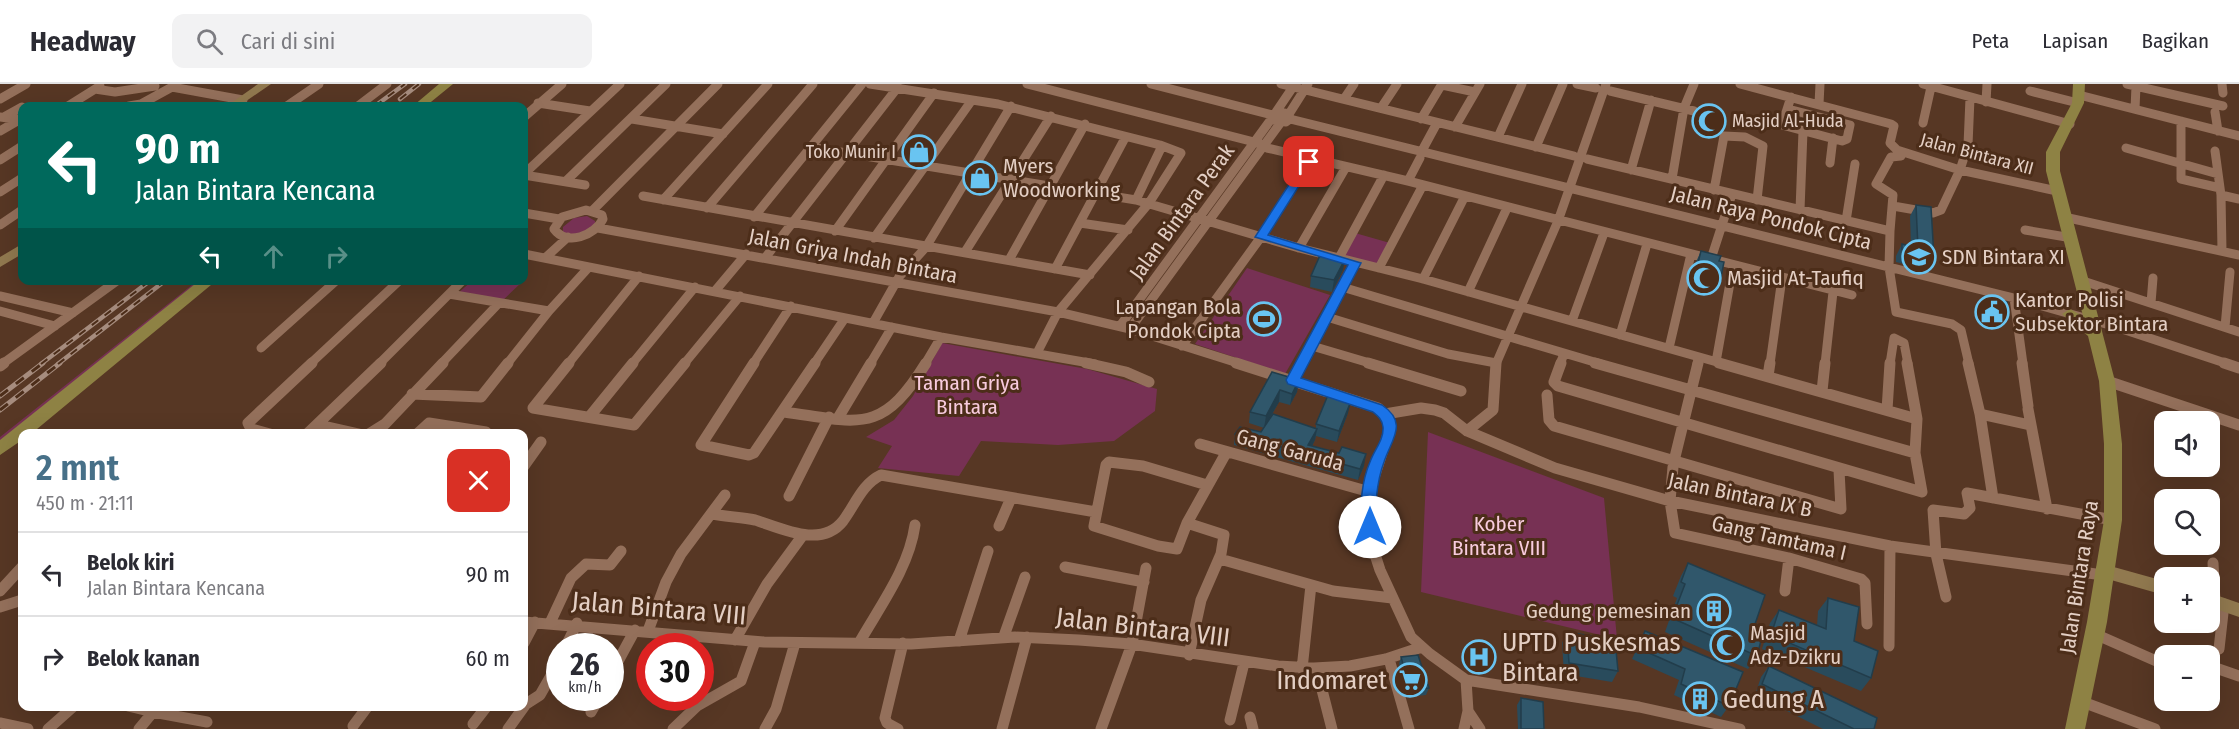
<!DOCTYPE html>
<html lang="id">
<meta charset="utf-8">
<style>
:root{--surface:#fff;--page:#f2f2f3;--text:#2b2b33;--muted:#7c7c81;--line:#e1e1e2;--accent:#477088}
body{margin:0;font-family:"Fira Sans Condensed",sans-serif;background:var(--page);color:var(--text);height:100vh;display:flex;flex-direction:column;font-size:22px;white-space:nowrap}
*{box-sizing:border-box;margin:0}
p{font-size:20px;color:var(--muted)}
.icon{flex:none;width:33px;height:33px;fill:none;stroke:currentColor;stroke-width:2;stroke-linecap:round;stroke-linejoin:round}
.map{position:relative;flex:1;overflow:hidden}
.panel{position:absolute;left:18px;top:345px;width:510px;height:282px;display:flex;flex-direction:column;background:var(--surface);border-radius:12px;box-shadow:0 6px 24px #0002}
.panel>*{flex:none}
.hud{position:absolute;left:18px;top:18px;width:510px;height:183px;border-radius:12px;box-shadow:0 6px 24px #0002;background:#00695c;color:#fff;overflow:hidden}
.fabs{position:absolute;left:2154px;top:327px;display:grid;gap:12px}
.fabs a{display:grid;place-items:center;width:66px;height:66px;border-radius:12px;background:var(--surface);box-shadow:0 6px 24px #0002;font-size:30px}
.speed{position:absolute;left:546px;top:549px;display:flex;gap:12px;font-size:30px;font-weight:700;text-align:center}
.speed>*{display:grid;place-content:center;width:78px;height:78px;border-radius:50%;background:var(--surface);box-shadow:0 6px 24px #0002;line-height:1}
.speed small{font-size:15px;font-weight:400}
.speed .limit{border:9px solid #d22;background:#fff;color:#111}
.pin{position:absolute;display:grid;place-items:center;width:51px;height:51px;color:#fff;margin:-26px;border-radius:12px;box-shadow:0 3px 9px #0006}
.me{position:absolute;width:66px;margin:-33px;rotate:0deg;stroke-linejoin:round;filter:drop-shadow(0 0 4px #0008)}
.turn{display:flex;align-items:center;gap:21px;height:126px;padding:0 18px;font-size:27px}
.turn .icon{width:78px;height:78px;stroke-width:2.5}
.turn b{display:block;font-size:42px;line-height:51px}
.lanes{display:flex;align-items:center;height:57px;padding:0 18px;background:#0003;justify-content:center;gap:30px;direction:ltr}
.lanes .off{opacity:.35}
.round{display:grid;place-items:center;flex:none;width:63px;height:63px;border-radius:12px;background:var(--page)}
.summary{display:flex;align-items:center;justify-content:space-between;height:102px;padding:0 18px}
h1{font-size:36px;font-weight:600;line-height:45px;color:var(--accent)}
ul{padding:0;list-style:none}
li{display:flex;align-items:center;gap:18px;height:84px;padding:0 18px;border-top:2px solid var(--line)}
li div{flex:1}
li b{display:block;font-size:22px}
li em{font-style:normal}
header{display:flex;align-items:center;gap:36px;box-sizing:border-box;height:84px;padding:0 30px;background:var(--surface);border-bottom:2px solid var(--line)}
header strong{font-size:28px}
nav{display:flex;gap:33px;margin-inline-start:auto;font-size:21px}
.search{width:420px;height:54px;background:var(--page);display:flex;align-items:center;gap:15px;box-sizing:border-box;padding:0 21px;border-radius:12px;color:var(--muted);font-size:22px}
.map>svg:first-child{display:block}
.green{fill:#773154}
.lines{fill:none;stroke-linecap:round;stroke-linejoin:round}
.street-far1{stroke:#94705b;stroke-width:9}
.street{stroke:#94705b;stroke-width:11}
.secondary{fill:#91794f;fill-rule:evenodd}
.primary{fill:#8e8244;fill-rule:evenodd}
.rail-far1-casing{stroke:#a68c7e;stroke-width:4.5}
.rail-casing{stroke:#a68c7e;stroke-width:5}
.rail-far1{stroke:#4c2d19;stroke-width:2;stroke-dasharray:8;stroke-linecap:butt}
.rail{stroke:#4c2d19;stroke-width:3;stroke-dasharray:10;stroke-linecap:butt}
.wall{fill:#294b5c}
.shaded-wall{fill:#223d4b}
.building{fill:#30576b;stroke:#223d4b;stroke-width:1.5}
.route{fill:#1a73e8;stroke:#114b97;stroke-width:1.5}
.labels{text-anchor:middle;stroke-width:6;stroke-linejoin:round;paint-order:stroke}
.far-poi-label{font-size:18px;fill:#e4cfc4;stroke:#4c2d19;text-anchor:start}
.far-street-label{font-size:18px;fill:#e4cfc4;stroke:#4c2d19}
.poi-label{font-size:21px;fill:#e4cfc4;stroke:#4c2d19;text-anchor:start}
.street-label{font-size:21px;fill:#e4cfc4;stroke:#4c2d19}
.park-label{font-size:21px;fill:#f8cbde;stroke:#4c2d19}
.near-street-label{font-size:26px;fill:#e4cfc4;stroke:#4c2d19}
.near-poi-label{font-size:26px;fill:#e4cfc4;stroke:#4c2d19;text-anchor:start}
</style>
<header>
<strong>Headway</strong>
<div class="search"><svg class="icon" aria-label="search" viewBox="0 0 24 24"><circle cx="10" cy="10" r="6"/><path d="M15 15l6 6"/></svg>Cari di sini</div>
<nav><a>Peta</a><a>Lapisan</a><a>Bagikan</a></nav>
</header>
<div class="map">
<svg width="2239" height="645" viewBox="0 0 2239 645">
<rect width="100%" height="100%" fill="#573724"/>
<path class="green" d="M587 132 595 137V143L572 152 563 148V143L574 134Z
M1355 149 1390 159 1377 181 1342 172Z
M1247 184 1330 211 1285 290 1195 260Z
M197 197H210L0 365V353Z
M472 197H523L501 218 458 209Z
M942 259 1087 285 1157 305 1155 327 1114 357 1058 361 981 357 959 392 878 384 892 362 866 353 894 336 913 312Z
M1428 348 1604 414 1617 555 1421 508Z"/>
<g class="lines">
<path class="street-far1" d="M870 0 998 20 1160 61 1181 69 1149 119 1058 228 1037 269
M1027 0 1262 60
M1151 0 1272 31
M1281 0 1574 72
M1577 0 1596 4
M1740 0 1891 40 1894 42 1890 59 1897 66 1960 86 2057 107
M1923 0 2070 40
M2127 0 2223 22
M2222 0 2223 9
M1442 1 1475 8
M95 5 115 8 155 2
M1610 7 1694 27
M2030 7 2078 19
M2079 11 2239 52
M0 15 26 0
M1344 15 1354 0
M1986 18 1987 0
M538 19 590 27
M1819 20 1820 0
M68 22 100 2
M129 22 141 20 172 3 243 16
M287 22 319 0
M358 22 387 0
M1381 24 1397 0
M1788 25 1850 41 1847 55 1842 57 1782 41 1791 13
M2135 25 2136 2
M1276 28 1295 0
M1279 28 1289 30 1290 35 1286 38 1274 36 1272 31Z
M2215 28 2218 47
M1289 30 1308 0
M0 33 22 36
M4 33 22 23
M524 33 562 0
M632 35 723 50
M1290 35 2014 214 2113 242 2228 280
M1421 35 1442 0
M2181 37V95L2220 104
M1923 39 1931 3
M1455 43 1480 0
M0 47 19 36
M1498 53 1522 0
M810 63 1136 116 1299 164 1423 195 1724 280
M1424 63 1437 39
M1536 63 1563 0
M1267 64 1408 97 1852 211
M2126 64 2218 90
M2215 67 2221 111 2239 115
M1587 75 1890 147 1889 183 1896 228 1952 240 1961 246 1969 280
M0 76 22 62
M1830 79 1833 54
M1631 86 1651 16
M524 90 620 0
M524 91 585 101
M1672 95 1684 24 1694 0
M566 97 666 0
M1408 97 1420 74
M1714 106 1724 52 1745 53 1763 62 1757 116
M0 108 22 94
M2221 111 2222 167
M643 112 1090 191
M663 116 768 0
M1136 116 1162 62
M1893 122 1933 129 1941 126 1960 86 1968 61 1970 14
M707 124 813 0
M586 126 602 131 603 135C595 151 567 163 554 145L562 133Z
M593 126 718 0
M1800 126 1803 47
M524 129 559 135
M754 133 862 0
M2064 133 2239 171
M1846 137 1855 80
M1080 139 1128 146
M0 141 22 126
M598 144 1058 228 1130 245 1241 280
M2025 146 2072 154
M835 147 934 9
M1890 147 1893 111 1876 100 1891 73 1901 72 1902 68
M874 154 972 16
M1299 164 1346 83
M965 168 1051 32
M524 170 941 253 1095 280
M545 174 568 153
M765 174 898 3
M1339 174 1384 91
M1711 175 1732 110
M1009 176 1085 40
M1379 184 1423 101
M1055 185 1125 54
M1423 195 1465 112
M2083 197 2239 248
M1342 203 1601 280
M715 207 746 170
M1468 208 1507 124
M449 210 549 227
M0 212 73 229
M2014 214 2023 280
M2151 219 2153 194
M0 227 55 242
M1327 233 1448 270 1496 279
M1572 237 1604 149
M873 239 899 193 926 163 1011 22
M1120 242 1272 34
M2225 243 2230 188
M1130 245 1281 38
M1620 251 1647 160
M1182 262 1261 153 1310 75
M1312 262 1373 280
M261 264 337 196
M1669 264 1691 170
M1716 278 1733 182
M2 280 118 196
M310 280 400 196
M379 280 463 196
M441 280 499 219
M507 280 549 227 589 183
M568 280 639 192
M632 280 695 203
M684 280 740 212
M753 280 791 222
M814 280 845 234
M870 280 892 243
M925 280 941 253
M1301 280 1355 179
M1496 280 1558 137 1606 0
M1560 280 1564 270
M1697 280 1699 273
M1770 280 1782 194
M1825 280 1833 208
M1890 280 1894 254 1904 259 1908 280"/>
<path class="street" d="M569 279 533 324 634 341 685 279
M754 279 701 361 749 371 754 369 815 279
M1086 279 1126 288 1149 298
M1236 279 1378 324 1385 331 1390 344 1371 403 1368 426 1370 455 1380 486 1411 553 1430 570 1466 596 1639 623 1740 645
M1368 279 1461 307
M1561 279 1554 298 1558 302 1922 408 1915 369 1917 335 1907 279
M1595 279 1915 369
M1719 279 1917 335
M1968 279 1980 330 1993 414
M2022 279 2028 322
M2224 279 2239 284
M0 282 4 279
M1768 292 1770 279
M1293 296 1302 279
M2107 297 2239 341
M1822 307 1825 279
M412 310 481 313 508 279
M1547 311 1549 336 1554 342 1841 425 1839 386
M2028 325 2047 425
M1887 326 1890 279
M784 328C859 338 881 352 926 279
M1385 330 1421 324 1435 326 1444 329 1467 347 1555 384 1670 417 1890 462 2103 491
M1980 330 2030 341
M590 332 633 279
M838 334 871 279
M319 341 359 350
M1467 347 1493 326 1496 279
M270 350 251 345 248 339 312 279
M307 350 381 279
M369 350 385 340 443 279
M417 350 429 339 486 348
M1200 360 1370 408
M1674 377 1698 279
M524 382 541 358
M1673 383 1670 417 1675 449 1789 474 1861 495 1865 499 1867 540
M1207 401 1143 382 1109 378 1106 381 1094 442 1158 462 1177 465 1187 439 1226 369
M789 412 829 333
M713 430C727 433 741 433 755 436 781 444 821 465 843 437 855 421 862 400 881 391L1096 428
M1187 439 1224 451 1221 470 1201 516 1189 571
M999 442 1011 414
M1220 475 1333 507 1392 514
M2213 479 2215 517
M1065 483 1144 498
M0 507 22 483
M1785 507 1789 474
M1946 513 1936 470 1933 426 1964 430 1970 424 1967 409 2113 436
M0 523 22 516
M524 538 764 558 911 560 1015 553 1079 556 1131 560 1278 582 1314 584 1350 582 1386 575 1422 563
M550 539 571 494 586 480 610 481 621 467
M648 547 666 498 681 470 725 411
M2095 550 2163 580
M1004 552 1025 493
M735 556 767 500 803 451
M959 557 988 467
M524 559 535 538
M859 559C880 522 909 484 915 441
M566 562 577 539
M1889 562 1890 462
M2219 565 2224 520
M1389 575 1409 645
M2210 582 2239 592
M1302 585 1311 501
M610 592 635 546
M1321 602 1332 645
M2080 617 2155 645
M128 622 153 628 139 645
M1468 627 1480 645
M153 628 207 638
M591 628 599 614
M1250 633 1253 645
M1230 636 1244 579
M0 639 28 645
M473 640 487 622
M353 642 368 622
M48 645 74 622
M508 645 526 620 540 611 560 576
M673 645 697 622 741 597 755 558
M765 645 776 625 795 559
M898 645 887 639 885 634 903 559
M1002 645 1027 553
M1101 645 1132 560 1146 484
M1464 645 1468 627 1466 596"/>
<path class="secondary" d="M258 0H271L239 22H227Z
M22 160V170L0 183V173Z
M2103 480 2164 497V511L2097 492 2095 487 2097 482Z
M2210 509 2239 519V533L2210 523Z"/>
<path class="primary" d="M439 0H453L426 22H413Z
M2073 0H2085L2084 19 2060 68V87L2115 297 2122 360V436L2107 538 2085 645H2065L2087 538 2104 436V360L2099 297 2088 252 2062 230 2070 225 2083 232 2046 87V68L2072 19Z
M200 196H217L31 350H22V356L0 371V356Z"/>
<defs>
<path id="rail-far1" d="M400 15 419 0
M375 22 405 0
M41 280 151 196
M58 280 166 196"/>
<path id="rail" d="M0 312 43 279
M0 326 60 279"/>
</defs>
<use href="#rail-far1" class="rail-far1-casing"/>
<use href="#rail" class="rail-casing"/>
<use href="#rail-far1" class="rail-far1"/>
<use href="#rail" class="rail"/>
</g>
<path class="wall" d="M1705 22 1720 26 1713 43 1698 39Z
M1916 121 1934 174 1928 186 1896 178V172L1902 160 1911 162 1910 132Z
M1701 167 1719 177 1721 193 1716 204 1691 199 1696 178Z
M1343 186 1332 208 1310 203 1311 192Z
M1985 213 2007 228 2002 235 1982 231 1980 221Z
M1272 288 1299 296 1297 308 1290 321 1279 318 1265 343 1316 344V340L1348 329 1337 358 1316 352 1315 356 1312 362 1364 382 1358 396 1234 361 1235 350 1261 348 1264 344 1249 339 1250 328Z
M1688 479 1755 540 1757 572 1748 585 1665 548 1677 514 1673 512 1681 492Z
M1828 514 1854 557 1871 594 1861 607 1762 565 1770 539 1779 526 1817 542 1818 527Z
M1645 547 1729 622 1721 633 1674 611 1679 596 1632 575Z
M1567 548 1618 587 1612 598 1564 590 1562 559Z
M1401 573 1429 604 1426 611 1408 613 1399 580Z
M1769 582 1874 645H1823L1755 611 1761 593Z
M1521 614 1544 645H1518L1517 621Z"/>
<path class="shaded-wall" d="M1345 175 1343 186 1332 208 1334 196Z
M1299 296 1297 308 1290 321 1292 310Z
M1280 306 1279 318 1264 344 1266 332Z
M1351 317 1348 329 1337 358 1339 347Z
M1317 345 1315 356 1308 370V361Z
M1366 370 1364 382 1358 396 1360 385Z"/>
<path class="building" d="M1705 22 1720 26 1716 36 1701 32Z
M1916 121 1931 123 1934 174 1902 166V160L1918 164Z
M1701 167 1721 172 1719 177 1724 178 1721 193 1696 187Z
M1321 169 1345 175 1334 196 1311 192Z
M1985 213 2007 218V228L1987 223Z
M1272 288 1299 296 1292 310 1280 306 1266 332 1250 328Z
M1328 311 1351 317 1339 347 1316 340Z
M1273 330 1317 345 1308 361 1339 369 1342 363 1366 370 1360 385 1235 350 1240 343 1261 348Z
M1688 479 1765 511 1755 540 1764 545 1757 572 1672 534 1685 500 1681 498Z
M1828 514 1859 523 1854 557 1878 567 1871 594 1771 551 1779 526 1826 545Z
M1645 547 1743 588 1729 622 1681 600 1685 585 1638 564Z
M1567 548 1615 556 1618 587 1569 579Z
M1418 571 1429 604 1410 605 1401 573Z
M1769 582 1877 634 1874 645H1854L1762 600Z
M1521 614 1543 618 1544 645H1521Z"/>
<path class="route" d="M1305 76 1314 78 1268 151 1361 179 1301 294 1382 321C1409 339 1391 356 1384 378 1377 397 1374 424 1377 443L1370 449 1362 443C1359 424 1362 396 1370 378 1374 366 1384 356 1383 343 1382 335 1378 332 1373 328L1288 300 1286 296 1348 181 1255 153Z"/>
<defs>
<symbol id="mosque-ring" viewBox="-11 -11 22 22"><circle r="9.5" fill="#4c2d19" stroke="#69c4f1" stroke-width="1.5"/><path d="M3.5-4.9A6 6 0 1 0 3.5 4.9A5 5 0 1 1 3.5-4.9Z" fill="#69c4f1"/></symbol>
<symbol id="shop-ring" viewBox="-11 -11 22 22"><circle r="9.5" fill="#4c2d19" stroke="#69c4f1" stroke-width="1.5"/><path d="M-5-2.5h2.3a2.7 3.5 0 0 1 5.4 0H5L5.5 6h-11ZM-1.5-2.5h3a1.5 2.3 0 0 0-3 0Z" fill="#69c4f1"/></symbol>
<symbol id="school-ring" viewBox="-11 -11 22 22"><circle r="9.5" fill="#4c2d19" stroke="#69c4f1" stroke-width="1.5"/><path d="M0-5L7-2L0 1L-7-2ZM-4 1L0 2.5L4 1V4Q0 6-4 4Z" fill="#69c4f1"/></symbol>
<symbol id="civic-ring" viewBox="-11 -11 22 22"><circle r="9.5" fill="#4c2d19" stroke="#69c4f1" stroke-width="1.5"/><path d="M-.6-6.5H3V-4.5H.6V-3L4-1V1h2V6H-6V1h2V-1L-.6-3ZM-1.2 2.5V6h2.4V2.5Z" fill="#69c4f1"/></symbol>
<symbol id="stadium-ring" viewBox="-11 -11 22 22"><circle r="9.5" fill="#4c2d19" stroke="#69c4f1" stroke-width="1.5"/><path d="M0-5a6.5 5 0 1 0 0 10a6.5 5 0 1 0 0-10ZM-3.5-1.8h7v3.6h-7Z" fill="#69c4f1"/></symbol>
<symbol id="building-ring" viewBox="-11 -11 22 22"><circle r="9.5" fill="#4c2d19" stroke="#69c4f1" stroke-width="1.5"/><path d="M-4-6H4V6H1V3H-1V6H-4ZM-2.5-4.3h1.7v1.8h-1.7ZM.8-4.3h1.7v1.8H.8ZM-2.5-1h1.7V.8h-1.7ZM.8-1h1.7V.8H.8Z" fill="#69c4f1"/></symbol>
<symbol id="hospital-ring" viewBox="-11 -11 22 22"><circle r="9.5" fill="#4c2d19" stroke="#69c4f1" stroke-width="1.5"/><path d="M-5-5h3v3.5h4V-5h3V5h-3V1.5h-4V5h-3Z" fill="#69c4f1"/></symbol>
<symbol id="supermarket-ring" viewBox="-11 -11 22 22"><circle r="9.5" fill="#4c2d19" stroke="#69c4f1" stroke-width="1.5"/><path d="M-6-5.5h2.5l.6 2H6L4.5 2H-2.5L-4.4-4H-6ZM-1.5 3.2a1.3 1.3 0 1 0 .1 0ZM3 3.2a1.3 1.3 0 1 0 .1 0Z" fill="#69c4f1"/></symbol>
</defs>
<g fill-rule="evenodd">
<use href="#mosque-ring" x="1690" y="18" width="38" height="38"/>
<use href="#shop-ring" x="900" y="49" width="38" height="38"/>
<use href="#shop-ring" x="961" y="75" width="38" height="38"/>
<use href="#school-ring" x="1900" y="154" width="38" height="38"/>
<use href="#mosque-ring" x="1685" y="175" width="38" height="38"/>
<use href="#civic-ring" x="1973" y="209" width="38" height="38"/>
<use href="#stadium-ring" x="1245" y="216" width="38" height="38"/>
<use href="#building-ring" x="1695" y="508" width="38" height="38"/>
<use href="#mosque-ring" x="1708" y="542" width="38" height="38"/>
<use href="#hospital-ring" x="1460" y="554" width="38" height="38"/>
<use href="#supermarket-ring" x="1391" y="577" width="38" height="38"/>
<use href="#building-ring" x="1681" y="596" width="38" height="38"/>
</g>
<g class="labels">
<g class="far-poi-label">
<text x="1732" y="43">Masjid Al-Huda</text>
<text x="896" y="74" text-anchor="end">Toko Munir I</text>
</g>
<g class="far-street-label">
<text transform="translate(1977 70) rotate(15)" y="6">Jalan Bintara XII</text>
</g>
<g class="poi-label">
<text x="1003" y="89">Myers<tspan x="1003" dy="24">Woodworking</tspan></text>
<text x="1942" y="180">SDN Bintara XI</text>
<text x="1727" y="201">Masjid At-Taufiq</text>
<text x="2015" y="223">Kantor Polisi<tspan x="2015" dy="24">Subsektor Bintara</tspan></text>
<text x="1241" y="230" text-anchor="end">Lapangan Bola<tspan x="1241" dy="24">Pondok Cipta</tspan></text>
<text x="1691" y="534" text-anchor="end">Gedung pemesinan</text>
<text x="1750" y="556">Masjid<tspan x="1750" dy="24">Adz-Dzikru</tspan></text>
</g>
<g class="street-label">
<text transform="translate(1182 128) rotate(-54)" y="7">Jalan Bintara Perak</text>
<text transform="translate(1771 134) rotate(14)" y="7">Jalan Raya Pondok Cipta</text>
<text transform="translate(853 172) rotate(11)" y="7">Jalan Griya Indah Bintara</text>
<text transform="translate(1290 366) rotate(15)" y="7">Gang Garuda</text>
<text transform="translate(1740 411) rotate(12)" y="7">Jalan Bintara IX B</text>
<text transform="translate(1779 454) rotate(13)" y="7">Gang Tamtama I</text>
<text transform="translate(2079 493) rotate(-81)" y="7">Jalan Bintara Raya</text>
</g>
<g class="park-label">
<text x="967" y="306">Taman Griya<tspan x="967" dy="24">Bintara</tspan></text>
<text x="1499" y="447">Kober<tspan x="1499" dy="24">Bintara VIII</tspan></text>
</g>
<g class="near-street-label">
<text transform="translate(659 524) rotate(5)" y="9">Jalan Bintara VIII</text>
<text transform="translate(1143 543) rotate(7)" y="9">Jalan Bintara VIII</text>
</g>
<g class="near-poi-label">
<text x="1502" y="567">UPTD Puskesmas<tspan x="1502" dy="30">Bintara</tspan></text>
<text x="1387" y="605" text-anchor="end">Indomaret</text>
<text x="1723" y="624">Gedung A</text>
</g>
</g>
</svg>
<div class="fabs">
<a><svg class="icon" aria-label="sound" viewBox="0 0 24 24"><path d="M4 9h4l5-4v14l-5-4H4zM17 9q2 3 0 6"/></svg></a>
<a><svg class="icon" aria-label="search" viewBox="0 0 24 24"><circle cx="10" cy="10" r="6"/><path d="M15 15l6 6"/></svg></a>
<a>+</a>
<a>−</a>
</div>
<div class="speed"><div>26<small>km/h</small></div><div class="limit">30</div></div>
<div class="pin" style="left:1309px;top:78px;background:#d93025"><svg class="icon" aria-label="arrive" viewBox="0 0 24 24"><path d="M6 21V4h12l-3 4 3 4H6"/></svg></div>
<svg class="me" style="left:1370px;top:443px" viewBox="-20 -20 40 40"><circle r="19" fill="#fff"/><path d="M0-13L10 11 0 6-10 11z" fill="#1a73e8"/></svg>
<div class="hud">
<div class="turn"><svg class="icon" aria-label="left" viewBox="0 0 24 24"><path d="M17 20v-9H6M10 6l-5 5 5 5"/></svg><div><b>90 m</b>Jalan Bintara Kencana</div></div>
<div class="lanes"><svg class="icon" aria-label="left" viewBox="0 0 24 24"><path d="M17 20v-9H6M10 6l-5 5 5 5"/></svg><svg class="icon off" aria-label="ahead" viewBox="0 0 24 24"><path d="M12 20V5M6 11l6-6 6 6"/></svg><svg class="icon off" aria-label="right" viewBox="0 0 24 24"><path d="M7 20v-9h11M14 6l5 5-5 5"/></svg></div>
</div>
<section class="panel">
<div class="summary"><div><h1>2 mnt</h1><p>450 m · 21:11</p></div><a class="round" style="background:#d93025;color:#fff"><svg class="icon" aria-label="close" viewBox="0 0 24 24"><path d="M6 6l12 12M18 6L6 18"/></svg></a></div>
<ul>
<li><svg class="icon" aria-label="left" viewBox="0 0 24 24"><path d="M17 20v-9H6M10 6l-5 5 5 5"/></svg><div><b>Belok kiri</b><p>Jalan Bintara Kencana</p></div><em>90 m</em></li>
<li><svg class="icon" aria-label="right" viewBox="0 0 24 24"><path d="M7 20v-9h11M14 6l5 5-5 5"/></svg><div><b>Belok kanan</b></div><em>60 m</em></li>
</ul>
</section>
</div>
